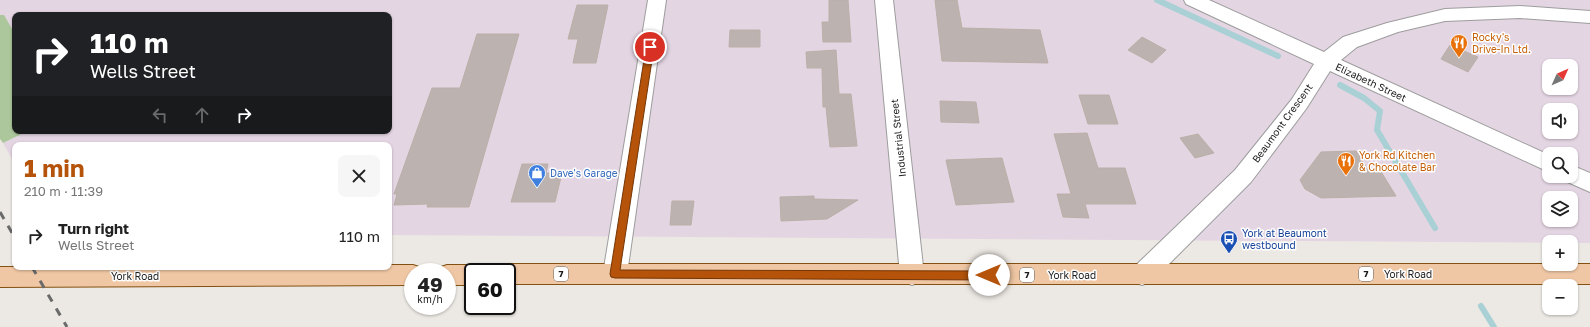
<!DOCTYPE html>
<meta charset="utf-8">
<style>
:root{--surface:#fff;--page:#f6f6f6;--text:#222;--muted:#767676;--accent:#b45309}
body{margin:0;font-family:"Golos Text",sans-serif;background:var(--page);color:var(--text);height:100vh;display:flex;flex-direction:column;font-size:15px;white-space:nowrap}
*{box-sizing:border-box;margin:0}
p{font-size:13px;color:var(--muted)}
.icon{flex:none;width:22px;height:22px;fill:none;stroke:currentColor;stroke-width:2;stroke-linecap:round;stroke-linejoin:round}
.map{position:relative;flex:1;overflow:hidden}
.panel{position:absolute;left:12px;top:142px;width:380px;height:128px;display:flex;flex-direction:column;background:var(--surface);border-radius:8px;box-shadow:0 1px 3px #0004}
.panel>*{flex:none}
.hud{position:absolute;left:12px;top:12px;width:380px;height:122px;border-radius:8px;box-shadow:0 1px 3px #0004;background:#202124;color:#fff;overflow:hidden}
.needle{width:26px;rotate:45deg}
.controls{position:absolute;left:1542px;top:59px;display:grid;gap:8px}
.controls a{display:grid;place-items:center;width:36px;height:36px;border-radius:8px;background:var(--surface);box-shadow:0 1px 3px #0004;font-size:20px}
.speed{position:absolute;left:404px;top:263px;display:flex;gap:8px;font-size:20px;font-weight:700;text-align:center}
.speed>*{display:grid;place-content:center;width:52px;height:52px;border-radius:50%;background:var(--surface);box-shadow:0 1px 3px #0004;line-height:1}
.speed small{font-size:10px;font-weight:400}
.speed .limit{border:2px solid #111;border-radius:6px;background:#fff;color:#111}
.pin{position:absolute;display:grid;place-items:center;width:34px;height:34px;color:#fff;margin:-17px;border:2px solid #fff;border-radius:50%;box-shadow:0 1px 4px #0007}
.me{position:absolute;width:44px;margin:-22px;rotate:270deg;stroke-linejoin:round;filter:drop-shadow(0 0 3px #0008)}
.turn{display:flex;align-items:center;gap:14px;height:84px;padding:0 12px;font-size:18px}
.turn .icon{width:52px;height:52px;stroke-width:2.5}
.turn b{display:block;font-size:28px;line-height:34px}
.lanes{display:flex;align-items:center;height:38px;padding:0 12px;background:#0003;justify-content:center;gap:20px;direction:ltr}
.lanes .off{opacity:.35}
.round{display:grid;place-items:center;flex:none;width:42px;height:42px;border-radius:8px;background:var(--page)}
.headline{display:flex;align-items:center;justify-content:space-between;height:68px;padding:0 12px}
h1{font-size:24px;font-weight:700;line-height:30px;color:var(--accent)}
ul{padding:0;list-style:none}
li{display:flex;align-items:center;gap:12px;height:52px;padding:0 12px}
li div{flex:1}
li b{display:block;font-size:15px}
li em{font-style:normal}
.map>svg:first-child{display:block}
.industrial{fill:#e4d5e3;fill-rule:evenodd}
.forest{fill:#adc79c}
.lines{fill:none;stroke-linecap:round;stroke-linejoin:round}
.stream{stroke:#a8d0d5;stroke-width:6}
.building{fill:#bcb3b0;stroke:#bcaea7}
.minor-casing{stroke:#9d9d9d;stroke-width:2}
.major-casing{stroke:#835111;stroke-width:2}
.minor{fill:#fff;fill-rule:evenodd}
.major{fill:#f0c7a4;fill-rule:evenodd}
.rail{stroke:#6a6a6a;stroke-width:3;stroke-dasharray:8 8;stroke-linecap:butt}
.route{fill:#b45309;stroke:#753606}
.labels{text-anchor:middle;stroke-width:3;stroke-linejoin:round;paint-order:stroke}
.shield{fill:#fff;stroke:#606060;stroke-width:1}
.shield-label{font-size:9px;font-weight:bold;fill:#1c1c1c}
.food-label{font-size:10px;fill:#c56008;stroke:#fff;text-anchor:start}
.street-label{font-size:10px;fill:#1c1c1c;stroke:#fff}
.shop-label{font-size:10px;fill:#366cbe;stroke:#fff;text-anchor:start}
.transit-label{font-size:10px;fill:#164399;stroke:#fff;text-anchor:start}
</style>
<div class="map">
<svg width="1590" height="327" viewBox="0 0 1590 327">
<rect width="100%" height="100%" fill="#ece8e3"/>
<path class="industrial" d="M0 0H1590V243L389 235V145H15V164L3 143 28 131H389V15H15V34L4 16 0 15ZM1549 66H1571V88H1549ZM1549 110H1571V132H1549ZM1549 154H1571V176H1549ZM1549 198H1571V220H1549Z"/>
<path class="forest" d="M0 15H4L15 34V131H28L3 143 0 139Z"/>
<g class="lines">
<path class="stream" d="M1157 0 1278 56
M1340 85 1364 98 1380 111 1377 130 1435 228
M1481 306 1494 327"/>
</g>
<path class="building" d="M829 0H848L851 42H823L822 22H829Z
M935 0H957L962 28 1040 30 1048 63 942 61Z
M577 5H608L596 63H573L578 39H568Z
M730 30H760V47H729Z
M477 34H519L469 207H427L428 204 394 205 397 194H394L432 88H460Z
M1142 37 1166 50 1152 63 1128 50Z
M1450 45 1478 57 1468 72 1441 59Z
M836 50 839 94H851L857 146 830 147 826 107H823L822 68H807L806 52Z
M1079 95H1109L1118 124H1088Z
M940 101 976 102 979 123 941 122Z
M1087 133 1098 168H1125L1136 204H1085L1089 218 1063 217 1057 194H1071L1054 134Z
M1198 134 1214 153 1195 158 1180 138Z
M1356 151 1368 170H1380L1396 196 1321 198 1305 189 1300 180 1321 152Z
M1002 158 1014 202 956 205 946 160Z
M522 164H548L546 173H562L555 202H511Z
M814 196V199L858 200 827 219 781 221 780 197Z
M672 201H694L691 225H670Z"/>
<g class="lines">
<defs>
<path id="minor" d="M648 0H666L627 274 624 281 615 284 606 281 603 274Z
M875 0H893L924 275 921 282 912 285 903 282 900 275Z
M1184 0H1209L1324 52 1343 37 1387 23 1445 9 1520 6 1590 11V23L1520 18 1445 21 1398 32 1357 47 1341 60 1549 155V172L1330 71 1306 109 1251 182 1151 282 1142 285 1133 282 1130 275 1133 268 1235 170 1292 99 1314 64 1186 4Z
M1571 165 1590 173V192L1563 180 1561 176H1571Z"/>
<path id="major" d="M507 264H1590V284H507V272H496L498 267Z
M389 265H413L422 268 424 272H413V285L0 287V267H389Z
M447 265H473L482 268 484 272H473V285H447V272H436L438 268Z"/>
</defs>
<use href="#minor" class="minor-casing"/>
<use href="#major" class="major-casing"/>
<use href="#minor" class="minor"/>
<use href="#major" class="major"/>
<path class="rail" d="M0 212 15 238
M32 267 67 327"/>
</g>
<path class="route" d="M650 44 654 47 620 270 989 271 992 272 994 275 992 278 989 280 615 278 611 277 610 274 646 47Z"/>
<defs>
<symbol id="restaurant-pin" viewBox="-11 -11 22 30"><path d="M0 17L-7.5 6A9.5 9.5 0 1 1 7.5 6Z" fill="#e8710a" stroke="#fff"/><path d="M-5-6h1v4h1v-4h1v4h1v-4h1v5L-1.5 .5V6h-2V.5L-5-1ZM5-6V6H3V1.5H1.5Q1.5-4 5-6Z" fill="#fff"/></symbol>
<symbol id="shop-pin" viewBox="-11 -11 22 30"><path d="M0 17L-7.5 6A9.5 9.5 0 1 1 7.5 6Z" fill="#3f7fe0" stroke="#fff"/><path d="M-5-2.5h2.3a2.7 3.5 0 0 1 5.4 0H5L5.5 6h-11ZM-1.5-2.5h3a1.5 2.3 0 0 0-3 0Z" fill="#fff"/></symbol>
<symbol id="bus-pin" viewBox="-11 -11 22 30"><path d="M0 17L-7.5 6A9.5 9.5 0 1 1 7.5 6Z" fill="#1a4fb4" stroke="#fff"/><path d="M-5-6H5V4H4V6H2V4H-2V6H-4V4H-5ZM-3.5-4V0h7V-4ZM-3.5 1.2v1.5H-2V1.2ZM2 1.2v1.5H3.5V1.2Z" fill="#fff"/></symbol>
</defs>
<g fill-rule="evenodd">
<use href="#restaurant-pin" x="1449" y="33" width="20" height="27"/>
<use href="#restaurant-pin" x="1336" y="151" width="20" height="27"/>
<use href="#shop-pin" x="527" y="163" width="20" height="27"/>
<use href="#bus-pin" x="1219" y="229" width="20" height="27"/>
</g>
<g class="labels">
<g class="shield">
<rect x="554" y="267" width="14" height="14" rx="3"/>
<rect x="1359" y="267" width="14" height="14" rx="3"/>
<rect x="1020" y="268" width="14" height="14" rx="3"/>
</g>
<g class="shield-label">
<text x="561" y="277">7</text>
<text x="1366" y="277">7</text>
<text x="1027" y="278">7</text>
</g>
<g class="food-label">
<text x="1472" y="41">Rocky's<tspan x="1472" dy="12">Drive-In Ltd.</tspan></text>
<text x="1359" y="159">York Rd Kitchen<tspan x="1359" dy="12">&amp; Chocolate Bar</tspan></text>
</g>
<g class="street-label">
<text transform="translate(1371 82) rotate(25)" y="4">Elizabeth Street</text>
<text transform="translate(1282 123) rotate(-54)" y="4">Beaumont Crescent</text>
<text transform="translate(898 138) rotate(-96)" y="4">Industrial Street</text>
<text x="1408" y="278">York Road</text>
<text x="1072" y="279">York Road</text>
<text x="135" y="280">York Road</text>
</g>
<g class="shop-label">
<text x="550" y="177">Dave's Garage</text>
</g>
<g class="transit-label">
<text x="1242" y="237">York at Beaumont<tspan x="1242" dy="12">westbound</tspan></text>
</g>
</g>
</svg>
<div class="controls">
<a><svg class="needle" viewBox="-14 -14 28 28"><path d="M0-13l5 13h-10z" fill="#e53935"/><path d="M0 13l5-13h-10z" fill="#767676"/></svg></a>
<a><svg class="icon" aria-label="sound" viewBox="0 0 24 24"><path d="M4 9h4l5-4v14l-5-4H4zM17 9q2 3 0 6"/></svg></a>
<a><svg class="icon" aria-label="search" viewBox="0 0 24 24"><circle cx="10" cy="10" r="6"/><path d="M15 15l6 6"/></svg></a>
<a><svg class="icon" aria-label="layers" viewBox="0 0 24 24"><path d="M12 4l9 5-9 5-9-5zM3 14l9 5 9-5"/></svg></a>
<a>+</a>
<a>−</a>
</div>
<div class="speed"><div>49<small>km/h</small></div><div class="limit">60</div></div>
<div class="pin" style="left:650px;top:47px;background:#d93025"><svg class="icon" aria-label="arrive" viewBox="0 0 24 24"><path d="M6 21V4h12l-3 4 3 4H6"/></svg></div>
<svg class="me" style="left:989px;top:275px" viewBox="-20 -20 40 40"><circle r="19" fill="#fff"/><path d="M0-13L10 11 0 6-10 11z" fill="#b45309"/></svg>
<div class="hud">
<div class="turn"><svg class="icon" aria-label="right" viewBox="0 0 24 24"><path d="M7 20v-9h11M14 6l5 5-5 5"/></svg><div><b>110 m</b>Wells Street</div></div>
<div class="lanes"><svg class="icon off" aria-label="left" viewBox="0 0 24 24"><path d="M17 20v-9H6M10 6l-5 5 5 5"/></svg><svg class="icon off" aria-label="ahead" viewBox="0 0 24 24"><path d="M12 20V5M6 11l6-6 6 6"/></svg><svg class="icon" aria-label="right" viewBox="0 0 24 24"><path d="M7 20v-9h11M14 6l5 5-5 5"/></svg></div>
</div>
<section class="panel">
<div class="headline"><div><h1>1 min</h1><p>210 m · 11:39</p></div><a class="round"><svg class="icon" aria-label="close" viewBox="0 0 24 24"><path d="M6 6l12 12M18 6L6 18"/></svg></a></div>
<ul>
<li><svg class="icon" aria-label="right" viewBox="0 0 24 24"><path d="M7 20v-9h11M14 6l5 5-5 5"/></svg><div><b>Turn right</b><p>Wells Street</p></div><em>110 m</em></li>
</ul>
</section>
</div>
